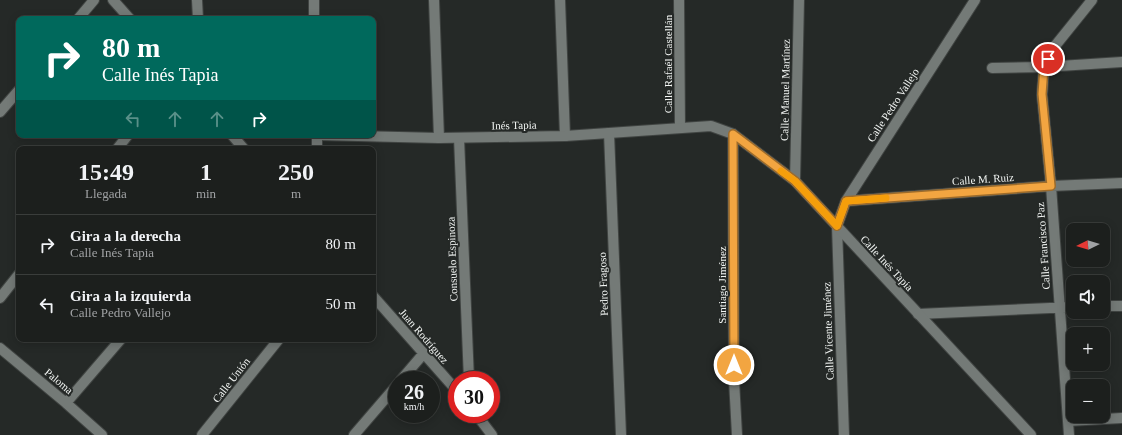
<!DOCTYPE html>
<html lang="es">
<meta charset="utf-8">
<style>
:root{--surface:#1c1f1d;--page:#292c2a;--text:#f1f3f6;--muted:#a0a2a4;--line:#3a3d3b}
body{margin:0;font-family:"Times New Roman",serif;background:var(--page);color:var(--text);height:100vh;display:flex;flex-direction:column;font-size:15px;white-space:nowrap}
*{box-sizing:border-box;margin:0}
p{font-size:13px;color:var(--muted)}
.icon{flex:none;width:22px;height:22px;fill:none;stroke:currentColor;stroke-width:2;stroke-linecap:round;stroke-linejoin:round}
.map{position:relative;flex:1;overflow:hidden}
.details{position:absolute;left:16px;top:146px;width:360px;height:196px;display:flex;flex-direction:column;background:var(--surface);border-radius:8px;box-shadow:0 2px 10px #0003,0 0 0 1px var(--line)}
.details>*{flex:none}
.guide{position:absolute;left:16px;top:16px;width:360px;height:122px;border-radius:8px;box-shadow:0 2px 10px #0003,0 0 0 1px var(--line);background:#00695c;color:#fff;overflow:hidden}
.needle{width:26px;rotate:265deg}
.fabs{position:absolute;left:1066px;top:223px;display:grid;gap:8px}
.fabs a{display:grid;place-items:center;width:44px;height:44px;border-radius:8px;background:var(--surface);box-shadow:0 2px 10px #0003,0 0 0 1px var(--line);font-size:20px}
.speed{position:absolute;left:388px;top:371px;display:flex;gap:8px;font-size:20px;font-weight:700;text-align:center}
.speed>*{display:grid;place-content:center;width:52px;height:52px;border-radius:50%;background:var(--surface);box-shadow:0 2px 10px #0003,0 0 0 1px var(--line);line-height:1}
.speed small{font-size:10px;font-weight:400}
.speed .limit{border:6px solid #d22;background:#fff;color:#111}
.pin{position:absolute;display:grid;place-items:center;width:34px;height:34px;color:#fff;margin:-17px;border:2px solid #fff;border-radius:50%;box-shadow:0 1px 4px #0007}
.me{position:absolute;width:44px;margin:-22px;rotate:0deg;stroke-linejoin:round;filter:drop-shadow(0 0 3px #0008)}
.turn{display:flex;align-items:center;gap:14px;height:84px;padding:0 20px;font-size:18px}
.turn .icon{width:52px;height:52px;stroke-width:2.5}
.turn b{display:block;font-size:28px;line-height:34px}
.lanes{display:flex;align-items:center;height:38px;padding:0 20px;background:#0003;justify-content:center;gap:20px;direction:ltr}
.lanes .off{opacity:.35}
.eta{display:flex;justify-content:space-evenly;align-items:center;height:68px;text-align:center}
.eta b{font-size:24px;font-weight:800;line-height:28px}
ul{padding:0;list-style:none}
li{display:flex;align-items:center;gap:12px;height:60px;padding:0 20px;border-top:1px solid var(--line)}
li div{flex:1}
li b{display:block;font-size:15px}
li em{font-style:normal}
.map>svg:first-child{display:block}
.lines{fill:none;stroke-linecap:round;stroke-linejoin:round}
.street-casing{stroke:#404442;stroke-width:12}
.secondary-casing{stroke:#404442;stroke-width:12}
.street{stroke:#747a77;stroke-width:10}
.secondary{stroke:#747a77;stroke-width:10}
.route-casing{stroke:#9d6b2a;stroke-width:10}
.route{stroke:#f2a541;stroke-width:7}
.slow{stroke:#f59e0b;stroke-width:7}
.labels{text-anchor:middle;stroke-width:4;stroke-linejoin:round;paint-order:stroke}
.street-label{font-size:11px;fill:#f2f5f3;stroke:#252927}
</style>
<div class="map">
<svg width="1122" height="435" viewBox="0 0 1122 435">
<rect width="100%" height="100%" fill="#252927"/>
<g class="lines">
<defs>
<path id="street" d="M197 0 198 19
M314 0V19
M434 0 439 138
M560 0 565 136
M679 0 680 128
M78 19 94 0
M992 68 1044 67 1122 62
M0 112 19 90
M609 133 621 435
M733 134 734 380 737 435
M232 135 244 149
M459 138 469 380
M117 149 128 135
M317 149V135
M795 181 799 0
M846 201 1051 186 1122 183
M373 296 457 391
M0 298 19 274
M1103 306H1122
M918 314 1073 307
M0 348 66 403 102 435
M401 380 424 353
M66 403 121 339
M476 414 492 435
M1068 421 1122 418
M202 435 279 339
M354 435 397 385
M844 435 837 226 846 201 975 0
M1069 435 1051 186 1042 95 1044 67 1051 51 1092 0"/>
<path id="secondary" d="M113 0 130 19
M317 135 439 138 565 136 711 126 733 134 795 181 1031 435"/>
</defs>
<use href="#street" class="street-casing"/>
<use href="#secondary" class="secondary-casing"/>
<use href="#street" class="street"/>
<use href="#secondary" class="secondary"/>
</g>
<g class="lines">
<defs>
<path id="route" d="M734 365 733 134 795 181 837 226 846 201 1051 186 1042 94 1044 67 1048 59"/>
</defs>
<use href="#route" class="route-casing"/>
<use href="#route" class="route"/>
<path class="slow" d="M781 171 795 181 837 226 846 201 886 198"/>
</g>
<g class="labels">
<g class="street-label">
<text transform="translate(668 64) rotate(-90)" y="4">Calle Rafaél Castellán</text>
<text transform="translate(785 90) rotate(-89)" y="4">Calle Manuel Martínez</text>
<text transform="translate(893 105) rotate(-57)" y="4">Calle Pedro Vallejo</text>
<text transform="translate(514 125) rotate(-1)" y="4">Inés Tapia</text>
<text transform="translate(983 179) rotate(-4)" y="4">Calle M. Ruiz</text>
<text transform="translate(1043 246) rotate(-94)" y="4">Calle Francisco Paz</text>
<text transform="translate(452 259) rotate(-92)" y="4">Consuelo Espinoza</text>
<text transform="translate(887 263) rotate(47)" y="4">Calle Inés Tapia</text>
<text transform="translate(603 284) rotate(-92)" y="4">Pedro Fragoso</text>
<text transform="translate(722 285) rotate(-90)" y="4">Santiago Jiménez</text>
<text transform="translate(828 331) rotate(-92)" y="4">Calle Vicente Jiménez</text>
<text transform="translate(424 336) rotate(49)" y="4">Juan Rodríguez</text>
<text transform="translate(231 380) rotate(-52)" y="4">Calle Unión</text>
<text transform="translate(59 381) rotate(40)" y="4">Paloma</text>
</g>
</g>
</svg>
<div class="fabs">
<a><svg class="needle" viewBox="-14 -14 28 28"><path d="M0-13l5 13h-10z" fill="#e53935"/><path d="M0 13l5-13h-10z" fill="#a0a2a4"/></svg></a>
<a><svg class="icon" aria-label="sound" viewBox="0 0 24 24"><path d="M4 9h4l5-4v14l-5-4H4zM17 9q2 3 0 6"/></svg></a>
<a>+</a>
<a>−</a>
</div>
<div class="speed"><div>26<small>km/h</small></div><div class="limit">30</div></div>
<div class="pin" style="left:1048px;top:59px;background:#d93025"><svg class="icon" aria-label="arrive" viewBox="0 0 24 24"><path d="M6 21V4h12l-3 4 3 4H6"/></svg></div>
<svg class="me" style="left:734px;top:365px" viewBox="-20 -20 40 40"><circle r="17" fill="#f2a541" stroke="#fff" stroke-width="3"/><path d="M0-11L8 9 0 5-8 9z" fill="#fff"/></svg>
<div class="guide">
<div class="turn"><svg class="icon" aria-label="right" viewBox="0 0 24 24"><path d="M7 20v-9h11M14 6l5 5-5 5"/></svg><div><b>80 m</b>Calle Inés Tapia</div></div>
<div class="lanes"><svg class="icon off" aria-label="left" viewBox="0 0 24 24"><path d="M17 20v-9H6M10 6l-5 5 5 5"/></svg><svg class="icon off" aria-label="ahead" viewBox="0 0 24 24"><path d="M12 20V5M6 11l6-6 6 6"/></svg><svg class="icon off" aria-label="ahead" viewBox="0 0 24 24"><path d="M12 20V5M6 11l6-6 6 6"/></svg><svg class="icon" aria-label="right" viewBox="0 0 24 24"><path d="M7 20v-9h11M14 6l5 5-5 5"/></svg></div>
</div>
<section class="details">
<div class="eta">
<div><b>15:49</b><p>Llegada</p></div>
<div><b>1</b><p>min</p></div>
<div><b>250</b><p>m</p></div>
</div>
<ul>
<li><svg class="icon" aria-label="right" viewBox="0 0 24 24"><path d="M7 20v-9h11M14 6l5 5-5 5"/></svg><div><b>Gira a la derecha</b><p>Calle Inés Tapia</p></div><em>80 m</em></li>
<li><svg class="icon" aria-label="left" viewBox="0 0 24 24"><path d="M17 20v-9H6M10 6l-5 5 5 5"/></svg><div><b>Gira a la izquierda</b><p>Calle Pedro Vallejo</p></div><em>50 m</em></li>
</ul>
</section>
</div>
